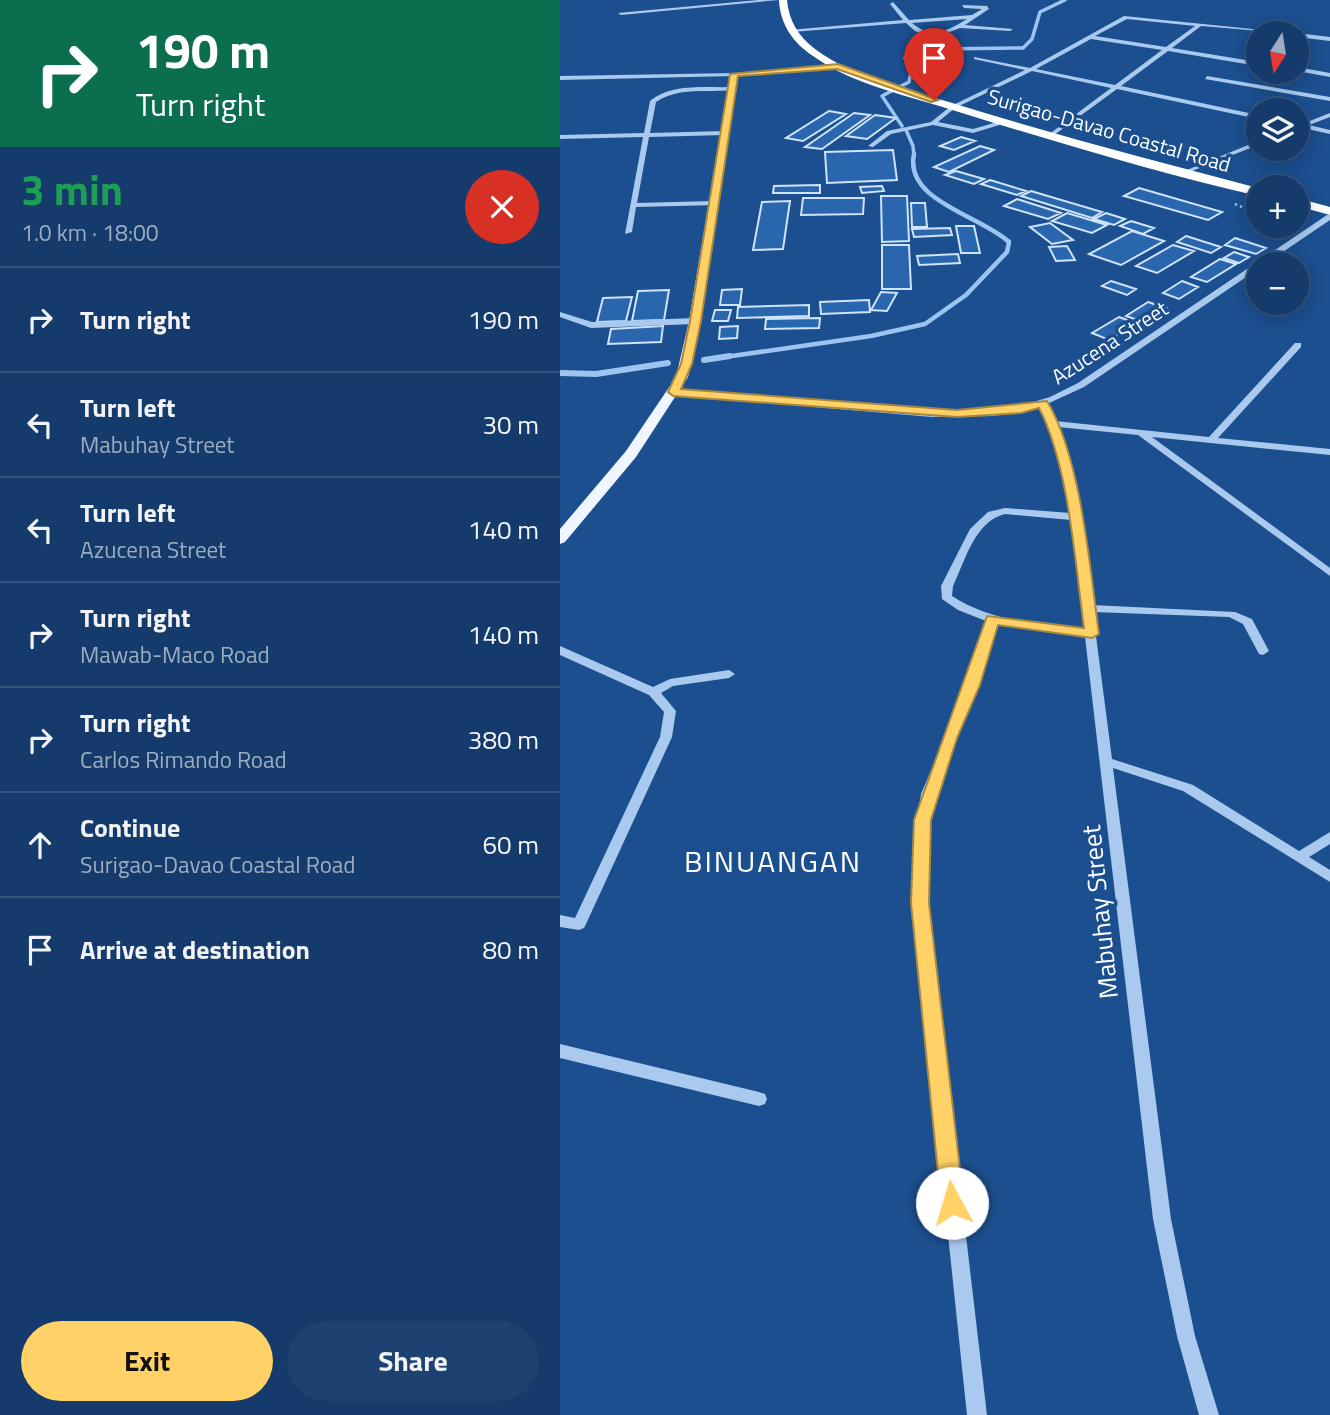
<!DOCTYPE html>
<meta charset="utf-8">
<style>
:root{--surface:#143b6b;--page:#1d4271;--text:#f1f3f6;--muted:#9dadc1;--line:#33557e;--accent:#ffd166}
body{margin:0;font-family:"Titillium Web",sans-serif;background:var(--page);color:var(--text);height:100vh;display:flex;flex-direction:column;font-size:26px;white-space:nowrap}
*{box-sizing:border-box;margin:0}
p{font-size:23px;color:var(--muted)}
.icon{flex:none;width:38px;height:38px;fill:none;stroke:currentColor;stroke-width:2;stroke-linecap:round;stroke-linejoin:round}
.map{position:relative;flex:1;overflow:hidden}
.drawer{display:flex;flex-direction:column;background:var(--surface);width:560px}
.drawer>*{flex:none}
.hud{background:#0b6e4f;color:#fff;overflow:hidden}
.needle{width:46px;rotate:192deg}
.controls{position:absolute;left:686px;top:21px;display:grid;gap:14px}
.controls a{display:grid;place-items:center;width:63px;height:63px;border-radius:50%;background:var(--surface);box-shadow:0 4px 18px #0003,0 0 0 2px var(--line);font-size:35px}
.pin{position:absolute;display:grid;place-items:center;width:60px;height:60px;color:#fff;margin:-72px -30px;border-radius:50% 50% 50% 0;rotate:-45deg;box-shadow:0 0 7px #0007}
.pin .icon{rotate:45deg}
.me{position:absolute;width:77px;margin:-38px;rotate:354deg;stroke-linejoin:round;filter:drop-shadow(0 0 5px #0008)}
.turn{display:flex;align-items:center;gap:24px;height:147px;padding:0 21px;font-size:32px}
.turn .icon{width:91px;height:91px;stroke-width:2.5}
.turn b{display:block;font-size:49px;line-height:60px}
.round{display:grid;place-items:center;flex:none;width:74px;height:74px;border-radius:37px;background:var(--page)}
.head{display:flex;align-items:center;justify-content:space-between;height:119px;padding:0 21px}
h1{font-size:42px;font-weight:700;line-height:52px;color:#1e9e55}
.primary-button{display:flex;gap:14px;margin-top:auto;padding:14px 21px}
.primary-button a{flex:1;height:80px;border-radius:42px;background:var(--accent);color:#111;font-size:28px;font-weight:700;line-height:80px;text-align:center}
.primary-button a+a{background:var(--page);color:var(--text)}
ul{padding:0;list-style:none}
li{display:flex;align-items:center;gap:21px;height:105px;padding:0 21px;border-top:2px solid var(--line)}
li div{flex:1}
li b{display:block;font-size:26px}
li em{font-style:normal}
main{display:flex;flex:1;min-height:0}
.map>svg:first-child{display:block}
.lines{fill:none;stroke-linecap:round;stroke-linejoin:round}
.stream-far2{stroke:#9cc4f0;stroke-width:3.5}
.stream-far1{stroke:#9cc4f0;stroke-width:4.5}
.stream{stroke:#9cc4f0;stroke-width:6}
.building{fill:#2a66ad;stroke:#cfe3fa;stroke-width:2}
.path{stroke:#a9c9ee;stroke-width:2.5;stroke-dasharray:2 3.5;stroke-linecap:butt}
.minor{fill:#a9c9ee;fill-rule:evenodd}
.major{fill:#f0f6ff;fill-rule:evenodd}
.highway{fill:#fff;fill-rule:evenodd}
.route{fill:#ffd166;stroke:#a68842;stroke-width:2}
.labels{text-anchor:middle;stroke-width:7;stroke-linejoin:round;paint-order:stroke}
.far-street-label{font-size:21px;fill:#fff;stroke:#1b4f8f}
.street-label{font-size:26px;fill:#fff;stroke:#1b4f8f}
.quarter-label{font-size:30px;letter-spacing:2px;fill:#fff;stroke:#1b4f8f}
</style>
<main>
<section class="drawer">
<div class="hud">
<div class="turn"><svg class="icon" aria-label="right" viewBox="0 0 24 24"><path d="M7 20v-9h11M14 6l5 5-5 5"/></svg><div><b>190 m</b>Turn right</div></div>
</div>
<div class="head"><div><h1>3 min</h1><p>1.0 km · 18:00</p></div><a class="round" style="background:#d93025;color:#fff"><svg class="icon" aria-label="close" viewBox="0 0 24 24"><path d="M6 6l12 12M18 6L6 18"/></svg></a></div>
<ul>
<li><svg class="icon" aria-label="right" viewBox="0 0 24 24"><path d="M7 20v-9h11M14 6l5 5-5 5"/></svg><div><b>Turn right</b></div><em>190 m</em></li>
<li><svg class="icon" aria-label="left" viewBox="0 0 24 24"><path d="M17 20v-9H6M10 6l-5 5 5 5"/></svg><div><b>Turn left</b><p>Mabuhay Street</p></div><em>30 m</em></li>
<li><svg class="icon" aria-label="left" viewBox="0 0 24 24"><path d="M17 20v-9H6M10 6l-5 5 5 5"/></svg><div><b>Turn left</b><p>Azucena Street</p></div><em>140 m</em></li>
<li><svg class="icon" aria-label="right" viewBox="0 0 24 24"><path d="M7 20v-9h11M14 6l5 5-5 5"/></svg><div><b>Turn right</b><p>Mawab-Maco Road</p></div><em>140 m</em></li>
<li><svg class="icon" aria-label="right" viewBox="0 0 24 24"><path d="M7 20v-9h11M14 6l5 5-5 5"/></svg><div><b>Turn right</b><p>Carlos Rimando Road</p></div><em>380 m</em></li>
<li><svg class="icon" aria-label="ahead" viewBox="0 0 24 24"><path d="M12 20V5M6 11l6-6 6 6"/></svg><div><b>Continue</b><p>Surigao-Davao Coastal Road</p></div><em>60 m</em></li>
<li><svg class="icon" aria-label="arrive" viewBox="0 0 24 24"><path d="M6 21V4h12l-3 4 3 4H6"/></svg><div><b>Arrive at destination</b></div><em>80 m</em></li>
</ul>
<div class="primary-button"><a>Exit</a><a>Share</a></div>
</section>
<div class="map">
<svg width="770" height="1415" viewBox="0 0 770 1415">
<rect width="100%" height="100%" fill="#1b4f8f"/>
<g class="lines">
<path class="stream-far2" d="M342 126 322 96 349 82 351 71 345 58 348 54 374 49 463 48 472 39 480 12 505 0
M346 130 353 146 354 156"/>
<path class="stream-far1" d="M158 358 311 336 365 324 406 295 447 252 449 242C420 215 344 201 354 154"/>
<path class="stream" d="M144 360 170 356
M0 373 36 374 108 363"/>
</g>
<path class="building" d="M269 111 286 114 243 141 226 138Z
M294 113 310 115 262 149 245 147Z
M315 115 336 118 307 139 286 136Z
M401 137 415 141 394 150 380 146Z
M420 146 434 150 389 172 374 167Z
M333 150 337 180 267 183 265 152Z
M396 171 424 179 414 184 385 175Z
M430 180 466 191 457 195 421 184Z
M260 185V193H213L214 186Z
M322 186 324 191 302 193 300 187Z
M579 188 662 212 648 220 564 196Z
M471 191 542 212 532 218 461 196Z
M321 196H347L349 241 322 242Z
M243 198H304L303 214 241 215Z
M457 199 501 213 488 219 444 206Z
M230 201 223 249 193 250 202 202Z
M351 203H365L367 227H352Z
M507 213 547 225 532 233 492 221Z
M546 213 565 219 554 225 534 219Z
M571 221 594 228 583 234 560 226Z
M490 223 513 240 492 244 470 227Z
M396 226H414L420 253H401Z
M390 228 392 235 354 237 352 229Z
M572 231 604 241 561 265 529 254Z
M626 236 661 247 651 253 617 242Z
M675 238 706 248 696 254 665 245Z
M322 245H349L351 289H322Z
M613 245 634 251 597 273 576 266Z
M507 246 515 260 496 261 489 247Z
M674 252 689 257 679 263 664 258Z
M398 254 400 263 359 265 357 256Z
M660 259 676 264 647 282 631 277Z
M551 281 576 289 567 295 542 286Z
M622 281 638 287 619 299 603 293Z
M182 289 180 305H160L162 290Z
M109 290 104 320 72 321 78 291Z
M321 292 337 293 327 311 311 310Z
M72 297 66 321 37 322 43 298Z
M309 300 310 312 261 314 260 302Z
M588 302 606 308 583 322 566 316Z
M249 305V316L177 318 178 307Z
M155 310H171L168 321H152Z
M559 317 576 323 549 340 532 333Z
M260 318 259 328 205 329 206 319Z
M103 326 101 342 48 344 51 329Z
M178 326 177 338 159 339 160 327Z"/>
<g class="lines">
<path class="path" d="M675 204 698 214"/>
<path class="minor" d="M198 0H219L61 15 58 13Z
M333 2 349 20 412 15 422 9 404 8 402 5 427 6 429 9 405 25 453 29 450 31 400 28 379 36H367L355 31 346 23 232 32 229 30 343 20 330 4ZM407 19C388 31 371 39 352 23Z
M564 16 723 32 724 33 641 26 612 48 698 62V66L608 51 561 86 698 115V119L557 89 490 138 488 137V135L551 88 472 71 395 108 378 122 413 129 444 120 446 123 413 133 373 125 331 134 313 147 308 146 327 131 371 122 391 106 465 70 414 59V57L470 68ZM567 19 635 26 606 47 535 36ZM531 39 602 50 555 85 476 69Z
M737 33 770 37V41L737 37Z
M737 67 770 73V77L737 71Z
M176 73 174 76 0 80V76Z
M647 76 770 97V101L645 79Z
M172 87 174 90C148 93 119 86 96 102L90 133 165 131 168 133 165 135 89 137 77 203 153 201H156V205L76 207 72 232 65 234 83 137 0 139V135L84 133 90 101C112 83 145 88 172 87Z
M770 113V117L749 125 770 130V134L743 128 737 130V126Z
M698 141V145L627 173 622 172Z
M767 215H770V220L705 264H698V269L524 387 487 404 495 421 649 437 735 343H741V347L658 438 770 449V455L592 437 770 568V576L578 435 498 427C522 482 525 546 532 605L675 612 692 619 709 651 703 655 699 654 683 624 669 617 533 612 538 634 536 636 552 759 633 785 739 851 770 832V844L749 857 770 870V882L623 791 553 768 611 1219 635 1336 659 1415H639L617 1336 593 1219 525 637 436 624 419 685 375 794 366 858 367 903 427 1415H407L353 903 352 858 361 794 407 685 426 621 398 610 382 599 381 586 410 529 428 512 445 508 510 513 497 448 479 406 434 416 372 417 113 395 108 392 113 389 340 409 403 412 434 410 463 405 490 397 518 383ZM445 514 511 520 524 629C478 624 432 622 392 596L393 586C405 561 415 521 445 514Z
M0 312 32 322 135 318 139 321 135 324 31 328 0 317Z
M0 646 93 687 110 679 169 670 175 674 169 678 113 686 101 693 116 711 112 737 26 924 24 928 19 930 0 927V915L15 918 100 737 104 712 89 695 0 655Z
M0 1044 199 1092 205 1094 207 1099 205 1104 199 1106 0 1058Z"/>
<path class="major" d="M278 65 281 69 178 76 141 321 128 377 76 457 5 542 0 544V529L66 451 116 377 129 321 170 74Z"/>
<path class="highway" d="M219 0H227C229 21 238 36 255 49 294 78 344 88 389 102 491 134 595 161 698 188V196C594 172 489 140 386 108 342 94 292 84 253 56 233 43 220 24 219 0Z
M737 198 770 207V215L737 206Z"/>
</g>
<path class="route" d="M278 64 378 100 371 102 277 69 178 76 141 321 132 364 121 389 397 410 487 401C521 457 530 568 539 634L532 638 438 625 420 685 397 738 371 820 369 903 404 1203 400 1211 392 1214 384 1211 381 1203 351 903 354 820 427 616 524 628C515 563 509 466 479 408L461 413 397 417 113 396 108 392 121 364 130 321 170 74Z"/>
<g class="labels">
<g class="far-street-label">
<text transform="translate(549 131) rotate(16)" y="7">Surigao-Davao Coastal Road</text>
<text transform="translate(550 343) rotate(-33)" y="7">Azucena Street</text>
</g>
<g class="street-label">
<text transform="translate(540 912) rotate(-96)" y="9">Mabuhay Street</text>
</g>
<g class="quarter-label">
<text x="213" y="872">BINUANGAN</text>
</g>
</g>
</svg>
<div class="controls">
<a><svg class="needle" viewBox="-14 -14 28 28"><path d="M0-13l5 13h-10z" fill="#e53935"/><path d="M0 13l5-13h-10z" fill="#9dadc1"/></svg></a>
<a><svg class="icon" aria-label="layers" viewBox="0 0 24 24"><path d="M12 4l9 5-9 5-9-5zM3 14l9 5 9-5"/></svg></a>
<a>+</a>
<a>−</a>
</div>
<div class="pin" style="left:374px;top:100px;background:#d93025"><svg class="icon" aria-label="arrive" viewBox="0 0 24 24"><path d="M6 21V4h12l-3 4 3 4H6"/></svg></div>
<svg class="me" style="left:392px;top:1203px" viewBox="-20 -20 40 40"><circle r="19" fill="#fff"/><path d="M0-13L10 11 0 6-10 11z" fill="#ffd166"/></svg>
</div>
</main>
